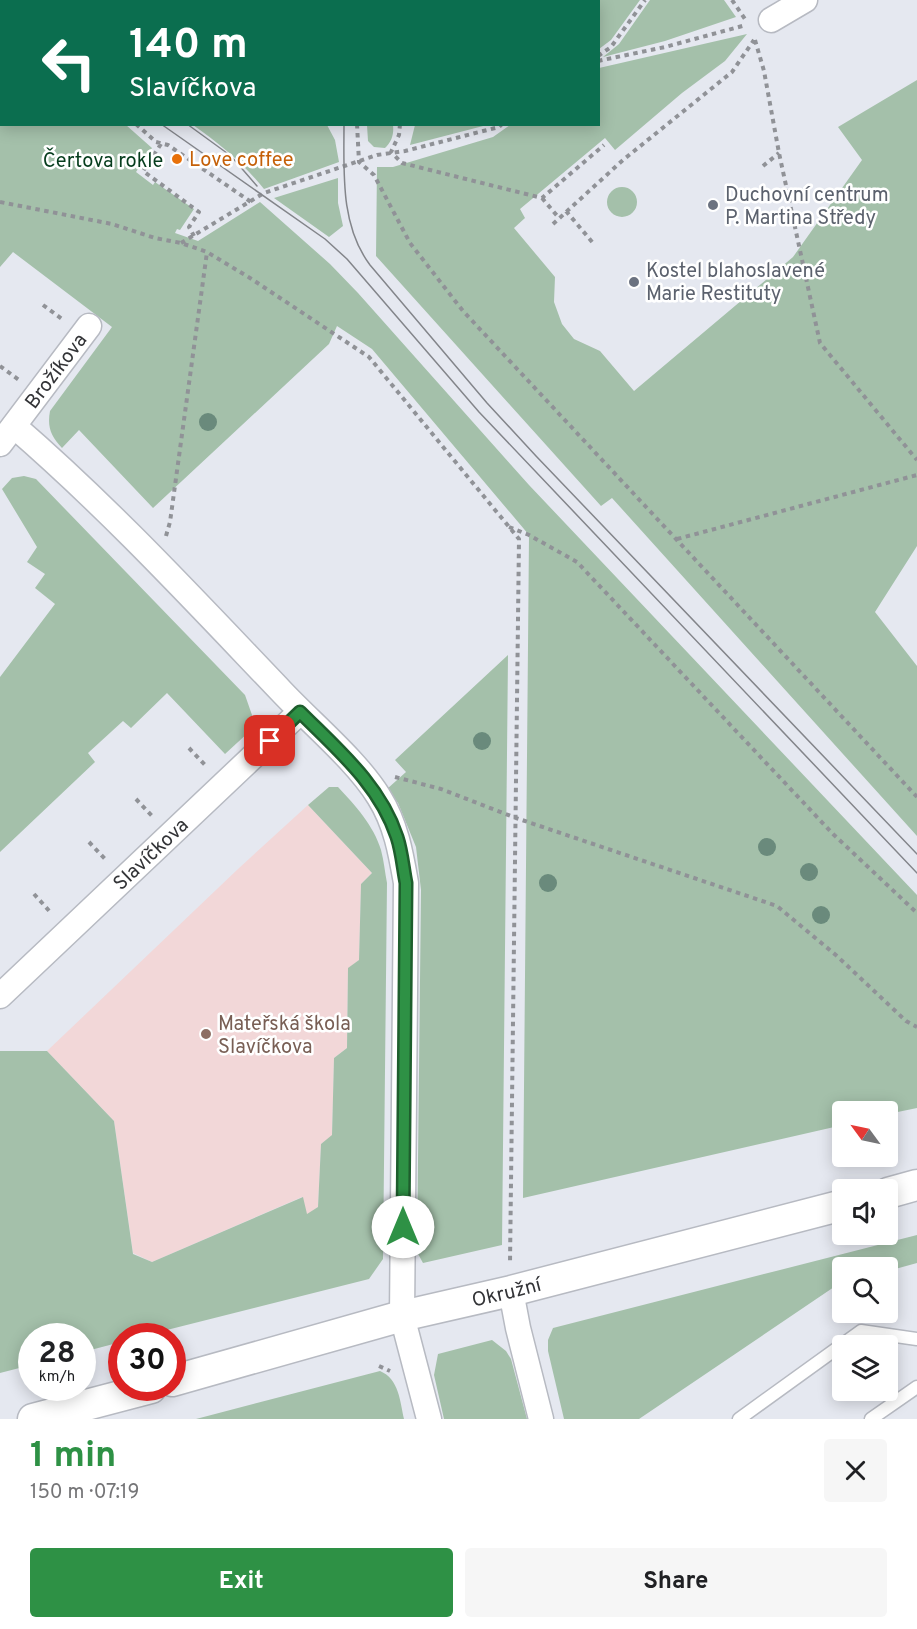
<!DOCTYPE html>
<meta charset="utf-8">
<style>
:root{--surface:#fff;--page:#f6f6f6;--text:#202124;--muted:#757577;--accent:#2e9145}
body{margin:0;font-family:Overpass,sans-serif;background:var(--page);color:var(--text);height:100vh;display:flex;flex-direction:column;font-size:22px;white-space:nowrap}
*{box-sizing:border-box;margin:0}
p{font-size:20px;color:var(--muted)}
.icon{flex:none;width:33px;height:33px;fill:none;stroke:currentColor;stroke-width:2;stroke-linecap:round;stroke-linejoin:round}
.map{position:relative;height:1419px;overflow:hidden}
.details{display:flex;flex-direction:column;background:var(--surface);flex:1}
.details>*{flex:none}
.guide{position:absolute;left:0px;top:0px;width:600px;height:126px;box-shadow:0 3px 15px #0003;background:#0b6e4f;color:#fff;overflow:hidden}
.needle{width:39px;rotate:303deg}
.fabs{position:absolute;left:832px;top:1101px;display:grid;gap:12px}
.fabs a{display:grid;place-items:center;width:66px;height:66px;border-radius:6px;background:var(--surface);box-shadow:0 3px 15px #0003;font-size:30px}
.speed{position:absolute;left:18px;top:1323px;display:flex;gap:12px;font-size:30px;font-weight:700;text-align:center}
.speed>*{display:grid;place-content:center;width:78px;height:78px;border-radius:50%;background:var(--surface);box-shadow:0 3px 15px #0003;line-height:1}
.speed small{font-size:15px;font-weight:400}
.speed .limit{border:9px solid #d22;background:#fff;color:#111}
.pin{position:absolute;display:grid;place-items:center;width:51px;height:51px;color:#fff;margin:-26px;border-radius:12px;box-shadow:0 3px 9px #0006}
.me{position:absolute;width:66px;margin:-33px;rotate:0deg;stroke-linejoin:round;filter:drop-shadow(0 0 4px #0008)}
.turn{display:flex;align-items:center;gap:21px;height:126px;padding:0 30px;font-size:27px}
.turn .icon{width:78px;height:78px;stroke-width:2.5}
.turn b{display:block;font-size:42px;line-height:51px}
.round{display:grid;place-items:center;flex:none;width:63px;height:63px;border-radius:6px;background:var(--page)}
.head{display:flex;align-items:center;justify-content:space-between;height:102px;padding:0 30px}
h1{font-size:36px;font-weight:700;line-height:45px;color:var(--accent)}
.action{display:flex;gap:12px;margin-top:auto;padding:12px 30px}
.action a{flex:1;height:69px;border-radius:6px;background:var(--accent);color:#fff;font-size:24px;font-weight:700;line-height:69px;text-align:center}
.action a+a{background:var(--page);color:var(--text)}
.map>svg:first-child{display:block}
.education{fill:#f2d7d8}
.green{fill:#a4c0aa}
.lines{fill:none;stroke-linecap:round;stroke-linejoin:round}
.service-casing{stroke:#b7bac2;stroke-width:15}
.minor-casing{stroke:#b7bac2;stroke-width:27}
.tertiary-casing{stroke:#b7bac2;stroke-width:33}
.path{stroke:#909297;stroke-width:4;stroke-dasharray:4.5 4.5;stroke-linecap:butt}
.service{stroke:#fff;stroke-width:12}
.minor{stroke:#fff;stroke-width:24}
.tertiary{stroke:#fff;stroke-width:30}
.tram{stroke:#83858a;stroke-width:1.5}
.tree{fill:#6a8a7c}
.route-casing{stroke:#1e5e2d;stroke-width:15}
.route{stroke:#2e9145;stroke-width:10}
.food-dot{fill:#e8710a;stroke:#fff;stroke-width:2}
.worship-dot{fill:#6b7280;stroke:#fff;stroke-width:2}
.education-dot{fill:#8d6e63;stroke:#fff;stroke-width:2}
.labels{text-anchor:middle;stroke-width:5;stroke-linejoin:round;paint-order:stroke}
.food-label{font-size:20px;fill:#c56008;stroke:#fff;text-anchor:start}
.park-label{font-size:20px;fill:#063d1d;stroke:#fff}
.worship-label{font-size:20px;fill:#5b616d;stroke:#fff;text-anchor:start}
.street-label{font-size:20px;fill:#333437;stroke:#fff}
.education-label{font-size:20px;fill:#785e54;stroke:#fff;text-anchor:start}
</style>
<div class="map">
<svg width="917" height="1419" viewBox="0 0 917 1419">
<rect width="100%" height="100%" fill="#e5e8f0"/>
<path class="education" d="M308 805 372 873 361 884 359 960 348 969 347 1048 334 1058 332 1136 321 1144 318 1207 307 1215 302 1197 152 1262 133 1253 114 1121 47 1051 238 869Z"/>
<path class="green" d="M0 0H90L2 2V124L126 125 152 148 136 172 153 185 155 182 194 209 180 230 177 229 175 233 198 241 260 202 330 264 358 293 529 485 917 895V1108L888 1114V1112H843V1125L523 1198 529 535 372 349 337 326 329 344 153 508 79 430 62 448C51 436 47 427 50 411L112 327 13 252 0 267Z
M136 0H313V1H136Z
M404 0H515L404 1Z
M541 0H640L611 40 599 49 598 2 539 1Z
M650 0H724L736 17 665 41 603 57 619 44Z
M747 34 725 61 682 93 615 150 605 138 520 209 525 218 514 228 555 277 554 302 562 324 574 339 600 351 634 391 793 257 862 160 838 127 917 80V546L875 612 917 666V836L612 498 601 506 376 256 377 167H393L493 137 510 125 598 124 599 68Z
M193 125H327L335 140 339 162 264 189C243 163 220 144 193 125Z
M367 125H393C394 134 392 141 385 148L374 147 368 141Z
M415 125V124L487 125 410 145Z
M338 178V203L343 226 329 237 274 198Z
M607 202a15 15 0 1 1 30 0a15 15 0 1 1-30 0Z
M24 476 36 479 245 695 252 715 250 731 225 754 167 693 131 728 123 721 88 753 95 762 0 852V677L55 604 35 588 45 574 27 562 37 547 2 489 12 478Z
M508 655 502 1245 423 1263 417 1252 421 890 416 847 398 803 387 789 406 772 395 760Z
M329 787H338C355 805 374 826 381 850 384 861 385 873 387 883L383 1259 369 1279 143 1336H122L121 1342 83 1352 82 1336H32L31 1365 0 1373V1051H47L114 1121 133 1254 152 1262 303 1197 307 1214 318 1207 321 1144 332 1135 334 1058 347 1048 348 968 359 960 361 884 372 873 308 805Z
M917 1235V1263L888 1271V1268H843V1283L837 1285 639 1419H564L548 1351V1340L553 1328Z
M492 1340 506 1351 511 1359 527 1419H444L434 1375 438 1354Z
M380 1371C399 1379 400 1401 404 1419H196Z"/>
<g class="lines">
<defs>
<path id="service" d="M739 1419 861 1331 917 1339
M871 1419 917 1387"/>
<g id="minor">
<path d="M771 20 805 0"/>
<path d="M14 426C109 508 194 600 281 691 312 724 356 760 379 797 396 824 401 854 406 883L402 1316 429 1419"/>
<path id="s1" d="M0 444 89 326"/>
<path id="s2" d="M0 996 300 712"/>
<path d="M511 1291 518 1328 541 1419"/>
</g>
<g id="tertiary">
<path d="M888 1193 917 1185"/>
<path id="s3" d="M172 1381 402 1316 511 1291 843 1205"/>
<path d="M33 1419 151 1388"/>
</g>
</defs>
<use href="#service" class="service-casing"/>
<use href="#minor" class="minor-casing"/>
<use href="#tertiary" class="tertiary-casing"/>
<path class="path" d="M352 0V2
M732 0 745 19
M98 2V0
M399 2V0
M524 2 526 0
M755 40 764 71 779 153 820 343 917 460
M598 56 611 47 645 0
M598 61 665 47 746 25
M136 124 156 142 168 145 251 202
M357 124 359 162 374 175 410 243 463 311 917 797
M400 124 399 135 391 152 402 163 542 198 604 145
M161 144 143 171 199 212 189 227 194 236
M763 166 779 153
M542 198 559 218
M0 202 112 224 155 238 181 243 207 252 250 278 369 357 519 539 510 1263
M566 211 593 243
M553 224 623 160 732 72 754 40
M181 243 264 193 377 155 405 151 499 127 502 124
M43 305 62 319
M0 366 19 380
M509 527 529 535 577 562 833 834 917 913
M166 536 170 522 207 252
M677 539 917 475
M189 748 207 767
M395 777 441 789 516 818 777 906 837 956 906 1021 917 1027
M136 799 154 818
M89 842 107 861
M34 894 52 914
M379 1366 390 1371"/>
<use href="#service" class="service"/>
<use href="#minor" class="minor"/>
<use href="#tertiary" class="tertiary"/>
<path class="tram" d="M321 0V2
M337 0V2
M114 2V0
M128 2 129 0
M161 124 325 239 347 259 479 412 917 873
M187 124 231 156 257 186
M344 124C344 172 340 225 370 265L487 403 536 456 917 854"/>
</g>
<g class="tree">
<circle cx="208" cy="422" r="9"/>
<circle cx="482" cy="741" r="9"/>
<circle cx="767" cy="847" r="9"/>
<circle cx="809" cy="872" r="9"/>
<circle cx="548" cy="883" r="9"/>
<circle cx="821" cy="915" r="9"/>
</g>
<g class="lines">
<defs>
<path id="route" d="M270 741 300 712C338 750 380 785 397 837 402 852 403 868 406 883L403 1227"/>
</defs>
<use href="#route" class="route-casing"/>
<use href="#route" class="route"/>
</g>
<circle class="food-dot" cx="177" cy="159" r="6"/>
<g class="worship-dot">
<circle cx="713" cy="205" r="6"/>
<circle cx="634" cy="282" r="6"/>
</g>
<circle class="education-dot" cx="206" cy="1034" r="6"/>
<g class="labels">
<g class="food-label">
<text x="189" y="166">Love coffee</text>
</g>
<g class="park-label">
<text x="103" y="167">Čertova rokle</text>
</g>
<g class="worship-label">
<text x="725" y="201">Duchovní centrum<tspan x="725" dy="23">P. Martina Středy</tspan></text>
<text x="646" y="277">Kostel blahoslavené<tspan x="646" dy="23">Marie Restituty</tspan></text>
</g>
<g class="street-label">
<text dy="7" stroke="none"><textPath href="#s1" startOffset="92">Brožíkova</textPath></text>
<text dy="7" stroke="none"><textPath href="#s2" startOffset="207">Slavíčkova</textPath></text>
<text dy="7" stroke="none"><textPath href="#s3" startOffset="346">Okružní</textPath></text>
</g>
<g class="education-label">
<text x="218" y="1030">Mateřská škola<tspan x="218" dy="23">Slavíčkova</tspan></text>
</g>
</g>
</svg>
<div class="fabs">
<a><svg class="needle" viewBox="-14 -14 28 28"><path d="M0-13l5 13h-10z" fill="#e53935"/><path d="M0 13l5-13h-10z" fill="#757577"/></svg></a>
<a><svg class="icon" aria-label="sound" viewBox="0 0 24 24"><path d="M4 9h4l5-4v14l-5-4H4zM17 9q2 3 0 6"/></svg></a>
<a><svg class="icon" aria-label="search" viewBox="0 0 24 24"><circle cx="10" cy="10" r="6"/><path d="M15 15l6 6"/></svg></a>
<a><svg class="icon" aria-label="layers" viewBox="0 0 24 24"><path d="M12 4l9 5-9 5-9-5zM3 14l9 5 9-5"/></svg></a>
</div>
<div class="speed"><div>28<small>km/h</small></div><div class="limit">30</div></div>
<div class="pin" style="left:270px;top:741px;background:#d93025"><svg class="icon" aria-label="arrive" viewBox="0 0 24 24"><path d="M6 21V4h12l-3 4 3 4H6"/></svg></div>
<svg class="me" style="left:403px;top:1227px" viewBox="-20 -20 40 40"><circle r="19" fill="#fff"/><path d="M0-13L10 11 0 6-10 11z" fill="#2e9145"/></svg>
<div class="guide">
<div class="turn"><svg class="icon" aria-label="left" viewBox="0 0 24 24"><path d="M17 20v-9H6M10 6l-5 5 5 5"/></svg><div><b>140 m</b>Slavíčkova</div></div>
</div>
</div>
<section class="details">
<div class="head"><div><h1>1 min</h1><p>150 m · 07:19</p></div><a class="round"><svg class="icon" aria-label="close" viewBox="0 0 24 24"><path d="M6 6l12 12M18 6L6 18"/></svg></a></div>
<div class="action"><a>Exit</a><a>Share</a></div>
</section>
